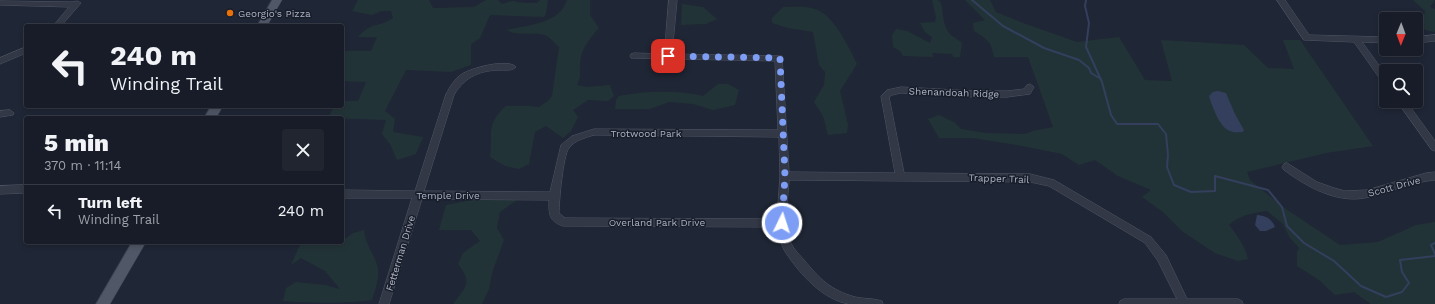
<!DOCTYPE html>
<meta charset="utf-8">
<style>
:root{--surface:#171c28;--page:#202530;--text:#f1f3f6;--muted:#9ea1a8;--line:#363a45}
body{margin:0;font-family:"Work Sans",sans-serif;background:var(--page);color:var(--text);height:100vh;display:flex;flex-direction:column;font-size:15px;white-space:nowrap}
*{box-sizing:border-box;margin:0}
p{font-size:13px;color:var(--muted)}
.icon{flex:none;width:22px;height:22px;fill:none;stroke:currentColor;stroke-width:2;stroke-linecap:round;stroke-linejoin:round}
.map{position:relative;flex:1;overflow:hidden}
.panel{position:absolute;left:24px;top:116px;width:320px;height:128px;display:flex;flex-direction:column;background:var(--surface);border-radius:4px;box-shadow:0 2px 6px #0003,0 0 0 1px var(--line)}
.panel>*{flex:none}
.guide{position:absolute;left:24px;top:24px;width:320px;height:84px;border-radius:4px;box-shadow:0 2px 6px #0003,0 0 0 1px var(--line);background:#171c28;color:var(--text);overflow:hidden}
.needle{width:26px;rotate:181deg}
.buttons{position:absolute;left:1379px;top:12px;display:grid;gap:8px}
.buttons a{display:grid;place-items:center;width:44px;height:44px;border-radius:4px;background:var(--surface);box-shadow:0 2px 6px #0003,0 0 0 1px var(--line);font-size:20px}
.pin{position:absolute;display:grid;place-items:center;width:34px;height:34px;color:#fff;margin:-17px;border-radius:8px;box-shadow:0 2px 6px #0006}
.me{position:absolute;width:44px;margin:-22px;rotate:4deg;stroke-linejoin:round;filter:drop-shadow(0 0 3px #0008)}
.turn{display:flex;align-items:center;gap:14px;height:84px;padding:0 20px;font-size:18px}
.turn .icon{width:52px;height:52px;stroke-width:2.5}
.turn b{display:block;font-size:28px;line-height:34px}
.round{display:grid;place-items:center;flex:none;width:42px;height:42px;border-radius:4px;background:var(--page)}
.summary{display:flex;align-items:center;justify-content:space-between;height:68px;padding:0 20px}
h1{font-size:24px;font-weight:800;line-height:30px}
ul{padding:0;list-style:none}
li{display:flex;align-items:center;gap:12px;height:52px;padding:0 20px;border-top:1px solid var(--line)}
li div{flex:1}
li b{display:block;font-size:15px}
li em{font-style:normal}
.map>svg:first-child{display:block}
.green{fill:#223337}
.water{fill:#333f5d}
.lines{fill:none;stroke-linecap:round;stroke-linejoin:round}
.stream{stroke:#333f5d;stroke-width:2}
.minor-casing{stroke:#505564;stroke-width:1}
.major-casing{stroke:#3c414f;stroke-width:1}
.minor{fill:#333846;fill-rule:evenodd}
.major{fill:#505766;fill-rule:evenodd}
.route{stroke:#7e9ef6;stroke-width:7;stroke-dasharray:0 12.6}
.food-dot{fill:#e8710a;stroke:#181d2a;stroke-width:1.5}
.labels{text-anchor:middle;stroke-width:3;stroke-linejoin:round;paint-order:stroke}
.poi-label{font-size:10px;fill:#acb2c3;stroke:#181d2a;text-anchor:start}
.street-label{font-size:10px;fill:#acb2c3;stroke:#181d2a}
</style>
<div class="map">
<svg width="1435" height="304" viewBox="0 0 1435 304">
<rect width="100%" height="100%" fill="#1f2635"/>
<path class="green" d="M358 0H429L433 8 474 7 486 0H498L502 4 512 1 524 3H537L540 0H548L546 14 544 17 490 15 480 38 471 44V65L451 72 406 70 385 111 395 119 393 132 423 137 416 154 397 160 390 144 382 134 386 120 328 118 334 106H342V101H358L366 82 342 81V51H371L377 37H358C372 21 379 28 393 18L391 11H382L372 15 352 11Z
M567 0H590V15L599 28C589 39 581 49 580 63 579 74 582 74 577 85L587 87 610 85 614 96 608 101 588 100 573 110 578 117 571 131 563 138 546 126 535 132 529 164 519 169 505 166 490 157C493 134 485 125 506 106H529L539 107 548 101 552 96 559 47C556 44 551 39 547 36 535 30 519 38 507 30 527 25 560 24 567 0Z
M932 0H938L941 3C943 12 943 26 949 33 952 37 958 39 962 43L960 57H953L952 54 932 53 933 57 903 56 900 51 893 47 892 35 896 29 907 31 930 43 932 37 925 32 920 23 935 22 936 17Z
M965 0H990L996 12 1023 23 1077 42 1119 37 1145 80 1172 81 1161 40 1244 45 1268 68 1294 69 1283 40H1300L1373 146 1326 153 1247 172 1250 180 1286 209 1340 245 1378 242 1416 225 1435 222V304H1371L1354 292 1335 295 1319 280 1297 266V252L1299 248 1290 238 1283 224 1267 211C1252 213 1240 215 1229 225 1237 235 1245 246 1248 259L1238 261 1215 253 1183 232 1163 212 1142 197 1151 190 1118 176 1095 160 1079 165 1062 154 1017 145 972 138H939L928 119 939 115 954 122 961 129 986 133 1025 134 1033 131 1053 127 1028 57H994C991 41 988 40 974 31L973 23 985 20Z
M1413 0H1435L1430 7 1435 9V32L1425 30 1422 24 1425 11Z
M682 4 703 7 717 19 706 24 681 25Z
M783 7C795 7 812 5 823 13 837 23 850 49 857 64L840 91 848 125 847 133 828 135 823 116 814 102 824 85 825 72 819 65 813 32 788 28 772 23V18Z
M718 84H728L739 90 735 105 713 110 693 104 669 102 650 109H615L616 100 619 96C646 91 676 90 703 96Z
M492 196 517 200 500 212 497 228 504 240 492 273 489 289 482 304H453C466 287 473 283 458 264L463 253 480 241 471 230H439L446 205Z
M364 230C365 245 377 258 378 269 379 279 375 291 372 300 344 304 312 303 283 301L286 288 296 282 325 285 340 289 325 271 301 258 291 265 301 242H342V237L345 239 353 233Z"/>
<path class="water" d="M1218 91 1226 93 1235 114 1244 130 1243 132C1239 132 1234 133 1230 131 1220 128 1212 106 1209 96L1213 92Z
M1257 215C1266 216 1271 218 1275 227L1266 231H1260L1255 225Z"/>
<g class="lines">
<path class="stream" d="M972 0 1003 26 1044 48 1079 60 1089 68 1091 73 1101 79
M1086 0 1085 6 1089 23 1086 47 1102 82 1111 115 1117 124H1158L1166 134 1168 155 1167 167 1174 185 1191 192 1215 191V176L1268 190 1282 207 1287 226 1304 243 1334 261 1361 286 1386 297 1402 292 1409 283 1402 272 1400 260 1435 256
M1435 243 1431 245 1435 254"/>
<defs>
<path id="minor" d="M669 0H677L672 54 782 56 789 172 895 173 881 96 887 90 901 87 974 91H1007L1024 89 1027 85 1030 84 1034 87 1030 94 1007 97H974L901 93 892 95 889 97 904 173 1030 174 1054 180 1151 237 1166 255 1187 299H1238L1242 301 1243 304H1119L1120 301 1124 299H1177L1158 261 1145 243 1049 186 1030 182 789 180C788 198 784 219 789 237 791 247 798 253 804 260 820 279 830 290 855 297 863 299 873 298 882 301L883 304C872 304 860 304 849 304 823 300 800 274 786 253 781 246 779 236 778 227L563 226C548 221 549 213 549 200L422 199 389 304H379L412 198H342V190L415 191 446 94C450 87 454 79 462 74 471 68 508 58 516 67 512 71 507 70 502 70 481 70 465 76 454 95L424 191 550 192 561 145 572 136 594 129 778 130 775 61 631 58 630 56 631 54 634 53 664 54ZM594 135 779 137 780 176 777 219 565 218 559 213C559 202 563 155 569 148 575 140 585 138 594 135Z
M1277 0H1285L1309 35 1386 37V43L1362 42 1386 75V84L1383 83 1354 42 1304 40Z
M0 1 73 2 77 1 81 3 61 26H53L69 7 0 5Z
M1435 35V41L1416 43V37Z
M26 47V53L0 64V58Z
M1397 101H1406L1435 141V151L1432 150Z
M10 110 14 113 13 115 0 117V111Z
M1287 163 1317 182 1334 188 1345 191 1367 190 1426 173 1435 172V180C1412 182 1392 192 1369 197 1339 205 1307 187 1284 170L1282 167 1284 164Z
M26 185V193L0 194V186Z"/>
<path id="major" d="M272 0H282L267 26H257Z
M211 106H223L216 118H204Z
M132 242H146L110 304H96Z"/>
</defs>
<use href="#minor" class="minor-casing"/>
<use href="#major" class="major-casing"/>
<use href="#minor" class="minor"/>
<use href="#major" class="major"/>
</g>
<g class="lines">
<path class="route" d="M668 56 780 58 785 176 782 223"/>
</g>
<circle class="food-dot" cx="230" cy="13" r="4"/>
<g class="labels">
<g class="poi-label">
<text x="238" y="17">Georgio's Pizza</text>
</g>
<g class="street-label">
<text transform="translate(954 92) rotate(2)" y="4">Shenandoah Ridge</text>
<text x="646" y="137">Trotwood Park</text>
<text transform="translate(999 178) rotate(2)" y="4">Trapper Trail</text>
<text transform="translate(1394 186) rotate(-15)" y="4">Scott Drive</text>
<text x="448" y="199">Temple Drive</text>
<text x="657" y="226">Overland Park Drive</text>
<text transform="translate(400 253) rotate(-73)" y="4">Fetterman Drive</text>
</g>
</g>
</svg>
<div class="buttons">
<a><svg class="needle" viewBox="-14 -14 28 28"><path d="M0-13l5 13h-10z" fill="#e53935"/><path d="M0 13l5-13h-10z" fill="#9ea1a8"/></svg></a>
<a><svg class="icon" aria-label="search" viewBox="0 0 24 24"><circle cx="10" cy="10" r="6"/><path d="M15 15l6 6"/></svg></a>
</div>
<div class="pin" style="left:668px;top:56px;background:#d93025"><svg class="icon" aria-label="arrive" viewBox="0 0 24 24"><path d="M6 21V4h12l-3 4 3 4H6"/></svg></div>
<svg class="me" style="left:782px;top:223px" viewBox="-20 -20 40 40"><circle r="17" fill="#7e9ef6" stroke="#fff" stroke-width="3"/><path d="M0-11L8 9 0 5-8 9z" fill="#fff"/></svg>
<div class="guide">
<div class="turn"><svg class="icon" aria-label="left" viewBox="0 0 24 24"><path d="M17 20v-9H6M10 6l-5 5 5 5"/></svg><div><b>240 m</b>Winding Trail</div></div>
</div>
<section class="panel">
<div class="summary"><div><h1>5 min</h1><p>370 m · 11:14</p></div><a class="round"><svg class="icon" aria-label="close" viewBox="0 0 24 24"><path d="M6 6l12 12M18 6L6 18"/></svg></a></div>
<ul>
<li><svg class="icon" aria-label="left" viewBox="0 0 24 24"><path d="M17 20v-9H6M10 6l-5 5 5 5"/></svg><div><b>Turn left</b><p>Winding Trail</p></div><em>240 m</em></li>
</ul>
</section>
</div>
